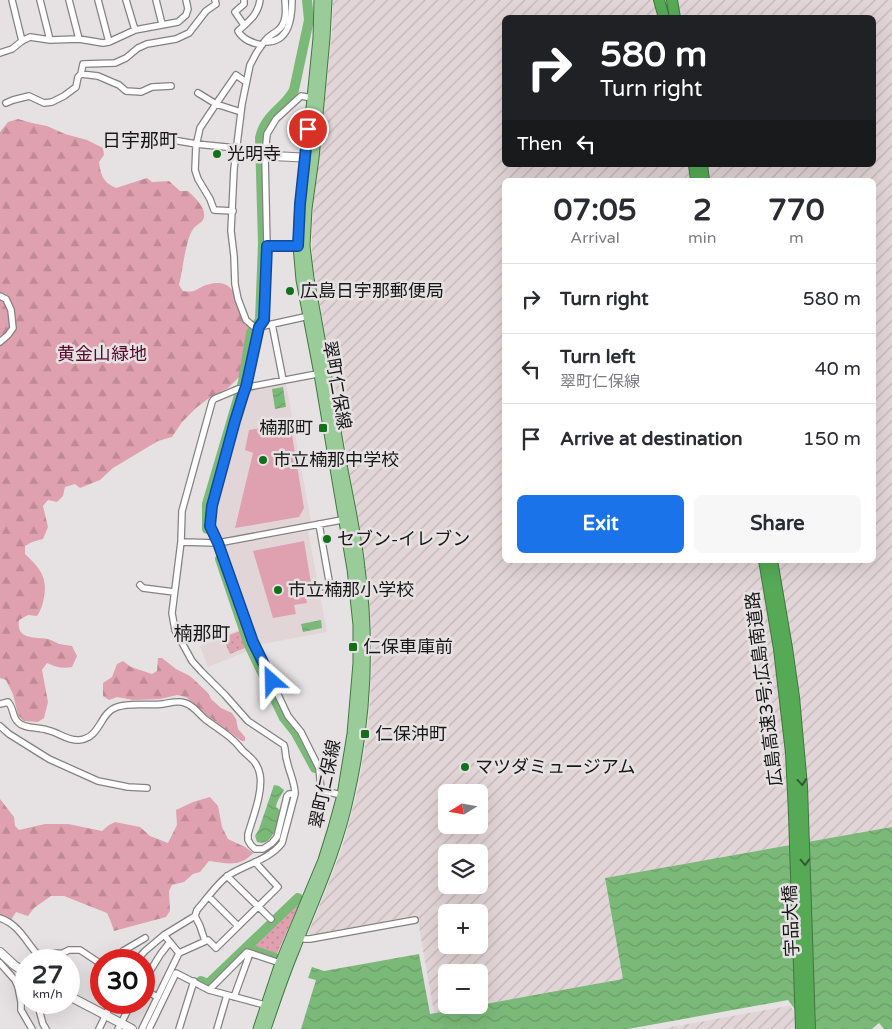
<!DOCTYPE html>
<meta charset="utf-8">
<style>
:root{--surface:#fff;--page:#f7f7f7;--text:#2b2b33;--muted:#7c7c81;--line:#e1e1e2;--accent:#1a73e8}
body{margin:0;font-family:"Varela Round","Noto Sans JP",sans-serif;background:var(--page);color:var(--text);height:100vh;display:flex;flex-direction:column;font-size:19px;white-space:nowrap}
*{box-sizing:border-box;margin:0}
p{font-size:16px;color:var(--muted)}
.icon{flex:none;width:28px;height:28px;fill:none;stroke:currentColor;stroke-width:2;stroke-linecap:round;stroke-linejoin:round}
.map{position:relative;flex:1;overflow:hidden}
.drawer{position:absolute;left:502px;top:178px;width:374px;height:385px;display:flex;flex-direction:column;background:var(--surface);border-radius:8px;box-shadow:0 5px 20px #0002}
.drawer>*{flex:none}
.top-card{position:absolute;left:502px;top:15px;width:374px;height:152px;border-radius:8px;box-shadow:0 5px 20px #0002;background:#202124;color:#fff;overflow:hidden}
.needle{width:32px;rotate:259deg}
.fabs{position:absolute;left:438px;top:784px;display:grid;gap:10px}
.fabs a{display:grid;place-items:center;width:50px;height:50px;border-radius:8px;background:var(--surface);box-shadow:0 5px 20px #0002;font-size:25px}
.speed{position:absolute;left:15px;top:949px;display:flex;gap:10px;font-size:25px;font-weight:700;text-align:center}
.speed>*{display:grid;place-content:center;width:65px;height:65px;border-radius:50%;background:var(--surface);box-shadow:0 5px 20px #0002;line-height:1}
.speed small{font-size:12px;font-weight:400}
.speed .limit{border:8px solid #d22;background:#fff;color:#111}
.pin{position:absolute;display:grid;place-items:center;width:42px;height:42px;color:#fff;margin:-21px;border:2px solid #fff;border-radius:50%;box-shadow:0 1px 5px #0007}
.me{position:absolute;width:55px;margin:-28px;rotate:335deg;stroke-linejoin:round;filter:drop-shadow(0 0 4px #0008)}
.turn{display:flex;align-items:center;gap:18px;height:105px;padding:0 15px;font-size:22px}
.turn .icon{width:65px;height:65px;stroke-width:2.5}
.turn b{display:block;font-size:35px;line-height:42px}
.then{display:flex;align-items:center;height:48px;padding:0 15px;background:#0003;gap:10px;font-size:19px}
.eta{display:flex;justify-content:space-evenly;align-items:center;height:85px;text-align:center}
.eta b{font-size:30px;font-weight:800;line-height:35px}
.button{display:flex;gap:10px;margin-top:auto;padding:10px 15px}
.button a{flex:1;height:58px;border-radius:8px;background:var(--accent);color:#fff;font-size:20px;font-weight:800;line-height:58px;text-align:center}
.button a+a{background:var(--page);color:var(--text)}
ul{padding:0;list-style:none}
li{display:flex;align-items:center;gap:15px;height:70px;padding:0 15px;border-top:1px solid var(--line)}
li div{flex:1}
li b{display:block;font-size:19px}
li em{font-style:normal}
.map>svg:first-child{display:block}
.built{fill:#e2d5d8}
.industrial{fill:url(#industrial-furrows);fill-rule:evenodd}
.forest{fill:url(#forest-firs)}
.park{fill:url(#park-dots)}
.pitch{fill:#dfa0af}
.water{fill:url(#water-waves)}
.lines{fill:none;stroke-linecap:round;stroke-linejoin:round}
.river{stroke:#7bb979;stroke-width:10}
.street-casing{stroke:#848181;stroke-width:8}
.secondary-casing{stroke:#848181;stroke-width:10}
.primary-casing{stroke:#407740;stroke-width:11}
.highway-casing{stroke:#407740;stroke-width:12}
.street{stroke:#fff;stroke-width:5.5}
.secondary{stroke:#fff;stroke-width:8}
.primary{stroke:#9acc9a;stroke-width:9}
.highway{stroke:#56aa56;stroke-width:10}
.oneway{stroke:#345933}
.route-casing{stroke:#114b97;stroke-width:12}
.route{stroke:#1a73e8;stroke-width:9}
.poi-dot{fill:#146f1b;stroke:#e6e2e3;stroke-width:2}
.labels{text-anchor:middle;stroke-width:5;stroke-linejoin:round;paint-order:stroke}
.poi-label{font-size:18px;fill:#181717;stroke:#e6e2e3;text-anchor:start}
.park-label{font-size:18px;fill:#590829;stroke:#e6e2e3}
.street-label{font-size:18px;fill:#181717;stroke:#e6e2e3}
.neighbourhood-label{font-size:19px;fill:#181717;stroke:#e6e2e3}
</style>
<div class="map">
<svg width="892" height="1029" viewBox="0 0 892 1029">
<defs>
<pattern id="industrial-furrows" width="10" height="10" patternUnits="userSpaceOnUse" patternTransform="scale(1.25)"><rect width="10" height="10" fill="#e2d5d8"/><path d="M-1 1l2-2M0 10L10 0M9 11l2-2" fill="none" stroke="#c1b6b9"/></pattern>
<pattern id="forest-firs" width="22" height="20" patternUnits="userSpaceOnUse" patternTransform="scale(1.25)"><rect width="22" height="20" fill="#dfa0af"/><path d="M5 1l3.5 6h-7zM16 11l3.5 6h-7z" fill="#bf8996"/></pattern>
<pattern id="park-dots" width="8" height="8" patternUnits="userSpaceOnUse" patternTransform="scale(1.25)"><rect width="8" height="8" fill="#dfa0af"/><path d="M2 2h.1M6 6h.1" fill="none" stroke="#bf8996" stroke-width="1.8" stroke-linecap="round"/></pattern>
<pattern id="water-waves" width="16" height="10" patternUnits="userSpaceOnUse" patternTransform="scale(1.25)"><rect width="16" height="10" fill="#7bb979"/><path d="M0 5q4-4 8 0t8 0" fill="none" stroke="#6a9e68"/></pattern>
</defs>
<rect width="100%" height="100%" fill="#e6e2e3"/>
<path class="built" d="M286 383 311 522 222 539 218 538 213 528 214 507 246 391Z
M308 531 327 632 257 645 222 548 223 545Z
M241 629 248 651 208 667 200 646Z"/>
<path class="industrial" d="M333 0H892V827L605 878 623 979 479 1005V972H446V1005H478L434 1013 417 915 311 935 308 934 332 875 344 842 358 788 366 740 369 715 372 661 371 623 365 558 315 276 312 256V236L313 210 332 32ZM505 18H874V165H505ZM505 180H874V560H505ZM446 792H479V825H446ZM446 852H479V885H446ZM446 912H479V945H446Z
M788 1006H790L808 1029H660Z"/>
<path class="forest" d="M18 119 32 123 47 126 65 134 87 140 103 148 104 155 99 162C101 176 103 182 116 188L147 178 152 182 169 181 180 191H188C194 197 206 207 204 217 203 223 197 224 194 228 192 230 191 233 190 235 184 251 183 269 179 285L183 291C197 293 195 289 206 285 228 278 234 290 242 307 245 314 249 321 252 329L250 335 246 358 240 376 228 388 209 398 196 408 182 422 172 437 158 441 113 468 100 480 80 488 75 484 65 487 63 496 57 502 48 500 43 506 48 527 43 539 32 542 25 546V554C39 567 48 577 44 597 43 604 41 610 37 616L28 615 19 620C16 640 34 637 48 639 52 640 55 642 59 644 63 645 68 645 72 646L77 656 72 667C62 669 56 667 47 663L42 670 48 702 44 718 38 722 24 721 18 715 13 694 6 680 0 678V132L8 122Z
M158 658H162L176 669 190 676 208 693 211 699 221 708 232 713 236 719 238 729 245 737V741H242L204 713 186 697 177 695 160 699 133 700 117 697 109 700 103 696V683L112 677 117 664 123 661 131 667 152 674 157 671Z
M210 797 218 806 222 827 228 839 245 847 253 853C240 868 226 863 209 861L200 872 193 874 184 882 172 885 169 891 170 911 166 917 114 931 111 922 107 913 64 896H51L34 908 28 916 16 912 11 920 0 917V799L14 817 15 826 19 830 45 824H68L102 831 109 825 115 822 140 827 150 836 168 843 177 825 176 810 193 802Z"/>
<path class="park" d="M240 631 245 648 230 654 224 640 225 639 224 637Z
M300 899 301 900 276 956 253 949 252 946Z"/>
<path class="pitch" d="M290 423 304 508 299 517 235 528 253 453 245 450 249 430Z
M304 541 311 583 303 585 307 603 294 605 296 614 273 618 253 551Z"/>
<path class="water" d="M283 387 286 407 275 409 272 389Z
M321 620 322 628 303 632 301 624Z
M274 785 279 786 284 790C281 796 277 800 276 807L281 811C277 823 274 847 257 842L255 836 259 829Z
M892 827V1029H884L879 1023 872 1029H810L788 1000 628 1029H301L316 980 308 978 312 967 324 971 419 954 430 1014 623 979 605 878Z"/>
<g class="lines">
<path class="river" d="M207 529V504L243 382 251 333 260 320 263 244 260 138C265 114 284 109 294 90L309 20 307 0
M220 559 249 645 284 718 296 733 315 768
M249 949 275 958
M201 981 208 984 298 898"/>
<defs>
<path id="street" d="M12 0 22 41
M40 0 50 40
M69 0 79 39
M98 0 109 42
M126 0 135 30
M156 0 162 24
M244 0V4L235 12 244 25
M260 0C258 15 249 21 238 31 243 40 252 43 262 45
M292 0C292 19 289 43 264 42L257 52 250 65 242 104 234 169 231 231 234 256 235 284 238 299 246 320 253 326 259 327 309 316
M264 42C268 36 272 35 277 31 287 24 286 11 285 0
M0 53 12 49 22 41 30 37 50 40 79 39 103 43 109 42 135 30 178 22 186 15 188 9 186 0
M81 74 83 64 115 63 126 58 138 48 147 44 176 39 189 33 206 11 216 4 215 0
M198 93 216 104 241 112
M312 98 301 96 276 119 267 134 265 156 267 246 264 320 259 327 246 387 244 392 235 421 212 507 210 526 218 543 253 642 288 716 301 732 319 768 321 790 345 796
M6 103 13 100 29 96 44 103 52 102 64 96 76 87 78 77 81 74 98 76 119 85 126 91 141 92 152 87 171 86
M172 139 173 140 196 144 236 148
M233 211 214 210 210 199 198 179 195 170 196 146 200 128 216 104 236 75 246 82
M267 246H300
M0 296 6 299 11 310 13 328 8 335 0 342
M272 324 283 380
M319 524 331 592
M181 542 218 543 347 519
M140 585 143 588 174 592
M321 594 355 588
M0 704 8 702C14 708 12 717 18 722 24 729 38 727 47 730 58 732 67 741 79 740 101 738 99 713 117 707 131 702 148 706 163 704 170 703 178 700 185 703 193 705 199 714 205 719 214 726 224 732 233 740 237 743 239 747 243 751 251 758 258 763 260 775 263 792 253 817 248 834V840L251 845 255 849H263L272 843 277 837 287 796 289 794H295
M0 726 9 734 49 759 98 781 128 787 147 788
M227 876 271 919
M209 897 238 926
M195 916 200 926 205 941
M0 918C18 924 25 940 37 954L63 953 69 950H80L101 964
M164 935 179 953
M296 937 305 939H310L415 920
M123 951 134 960
M60 960 63 953
M114 960 123 951 145 938
M137 960 145 951 164 935 195 916 197 910C206 900 219 881 229 875 246 864 269 860 282 843L295 794C295 782 289 772 287 761 285 756 286 750 284 745L248 721 225 695 201 671 192 661 175 630 172 613 181 542 182 511 212 402 214 399 238 389 322 373
M0 963 15 980 18 987 21 1002V1010L32 1029
M144 981 160 955 170 942
M144 989 157 997
M209 990 247 952 280 963
M234 997 250 953
M37 1002 43 1024 46 1029
M99 1029 112 1002
M118 1029 132 1002
M142 1029 179 953 208 940 216 948 278 887 255 862
M149 1029 176 973 209 990 265 1005
M179 1029 194 981
M217 1029 227 995"/>
<path id="secondary" d="M235 154 312 158
M0 952 14 965 26 973
M69 996 132 1029"/>
<path id="primary" d="M258 1029 280 963 323 860 333 828 342 795 352 734 358 663V625L352 569 319 374 301 280 298 246 300 204 306 158 318 38 319 0
M266 1029C275 1002 284 975 295 949 315 898 338 849 349 796 366 721 370 644 360 568 356 530 347 492 340 454 330 395 320 337 309 278L305 246 307 209 314 158 325 38 327 0"/>
<path id="highway" d="M659 0 664 18
M672 0 675 18
M694 165 696 180
M702 165 704 180
M764 560 779 649 791 753 794 814 801 1029
M772 560 787 648 794 697 802 786 810 1029"/>
</defs>
<use href="#street" class="street-casing"/>
<use href="#secondary" class="secondary-casing"/>
<use href="#primary" class="primary-casing"/>
<use href="#highway" class="highway-casing"/>
<use href="#street" class="street"/>
<use href="#secondary" class="secondary"/>
<use href="#primary" class="primary"/>
<use href="#highway" class="highway"/>
</g>
<defs><path id="oneway-chevron" d="M-2-3.5L2.5 0L-2 3.5" fill="none" stroke-width="1.6" stroke-linecap="round" stroke-linejoin="round" transform="scale(1.25)"/></defs>
<g class="oneway">
<use href="#oneway-chevron" transform="translate(802 782) rotate(85)"/>
<use href="#oneway-chevron" transform="translate(805 862) rotate(88)"/>
</g>
<g class="lines">
<defs>
<path id="route" d="M272 681 253 642 218 543 210 526 212 506 235 421 244 392 246 387 259 327 264 320 267 246H298L300 204 308 129"/>
</defs>
<use href="#route" class="route-casing"/>
<use href="#route" class="route"/>
</g>
<g class="poi-dot">
<circle cx="217" cy="154" r="5"/>
<circle cx="290" cy="291" r="5"/>
<rect x="318" y="423" width="10" height="10" rx="2.5"/>
<circle cx="263" cy="460" r="5"/>
<circle cx="327" cy="539" r="5"/>
<circle cx="278" cy="590" r="5"/>
<rect x="348" y="642" width="10" height="10" rx="2.5"/>
<rect x="360" y="729" width="10" height="10" rx="2.5"/>
<circle cx="465" cy="767" r="5"/>
</g>
<g class="labels">
<g class="poi-label">
<text x="227" y="160">光明寺</text>
<text x="300" y="297">広島日宇那郵便局</text>
<text x="313" y="434" text-anchor="end">楠那町</text>
<text x="273" y="466">市立楠那中学校</text>
<text x="337" y="545">セブン-イレブン</text>
<text x="288" y="596">市立楠那小学校</text>
<text x="363" y="653">仁保車庫前</text>
<text x="375" y="740">仁保沖町</text>
<text x="475" y="773">マツダミュージアム</text>
</g>
<g class="park-label">
<text x="102" y="360">黄金山緑地</text>
</g>
<g class="street-label">
<text transform="translate(337 385) rotate(80)" y="6">翠町仁保線</text>
<text transform="translate(764 689) rotate(-97)" y="6">広島高速3号;広島南道路</text>
<text transform="translate(325 784) rotate(-78)" y="6">翠町仁保線</text>
<text transform="translate(791 921) rotate(-92)" y="6">宇品大橋</text>
</g>
<g class="neighbourhood-label">
<text x="140" y="147">日宇那町</text>
<text x="202" y="640">楠那町</text>
</g>
</g>
</svg>
<div class="fabs">
<a><svg class="needle" viewBox="-14 -14 28 28"><path d="M0-13l5 13h-10z" fill="#e53935"/><path d="M0 13l5-13h-10z" fill="#7c7c81"/></svg></a>
<a><svg class="icon" aria-label="layers" viewBox="0 0 24 24"><path d="M12 4l9 5-9 5-9-5zM3 14l9 5 9-5"/></svg></a>
<a>+</a>
<a>−</a>
</div>
<div class="speed"><div>27<small>km/h</small></div><div class="limit">30</div></div>
<div class="pin" style="left:308px;top:129px;background:#d93025"><svg class="icon" aria-label="arrive" viewBox="0 0 24 24"><path d="M6 21V4h12l-3 4 3 4H6"/></svg></div>
<svg class="me" style="left:272px;top:681px" viewBox="-20 -20 40 40"><path d="M0-17L14 15 0 8-14 15z" fill="#1a73e8" stroke="#fff" stroke-width="4"/></svg>
<div class="top-card">
<div class="turn"><svg class="icon" aria-label="right" viewBox="0 0 24 24"><path d="M7 20v-9h11M14 6l5 5-5 5"/></svg><div><b>580 m</b>Turn right</div></div>
<div class="then">Then<svg class="icon" aria-label="left" viewBox="0 0 24 24"><path d="M17 20v-9H6M10 6l-5 5 5 5"/></svg></div>
</div>
<section class="drawer">
<div class="eta">
<div><b>07:05</b><p>Arrival</p></div>
<div><b>2</b><p>min</p></div>
<div><b>770</b><p>m</p></div>
</div>
<ul>
<li><svg class="icon" aria-label="right" viewBox="0 0 24 24"><path d="M7 20v-9h11M14 6l5 5-5 5"/></svg><div><b>Turn right</b></div><em>580 m</em></li>
<li><svg class="icon" aria-label="left" viewBox="0 0 24 24"><path d="M17 20v-9H6M10 6l-5 5 5 5"/></svg><div><b>Turn left</b><p>翠町仁保線</p></div><em>40 m</em></li>
<li><svg class="icon" aria-label="arrive" viewBox="0 0 24 24"><path d="M6 21V4h12l-3 4 3 4H6"/></svg><div><b>Arrive at destination</b></div><em>150 m</em></li>
</ul>
<div class="button"><a>Exit</a><a>Share</a></div>
</section>
</div>
